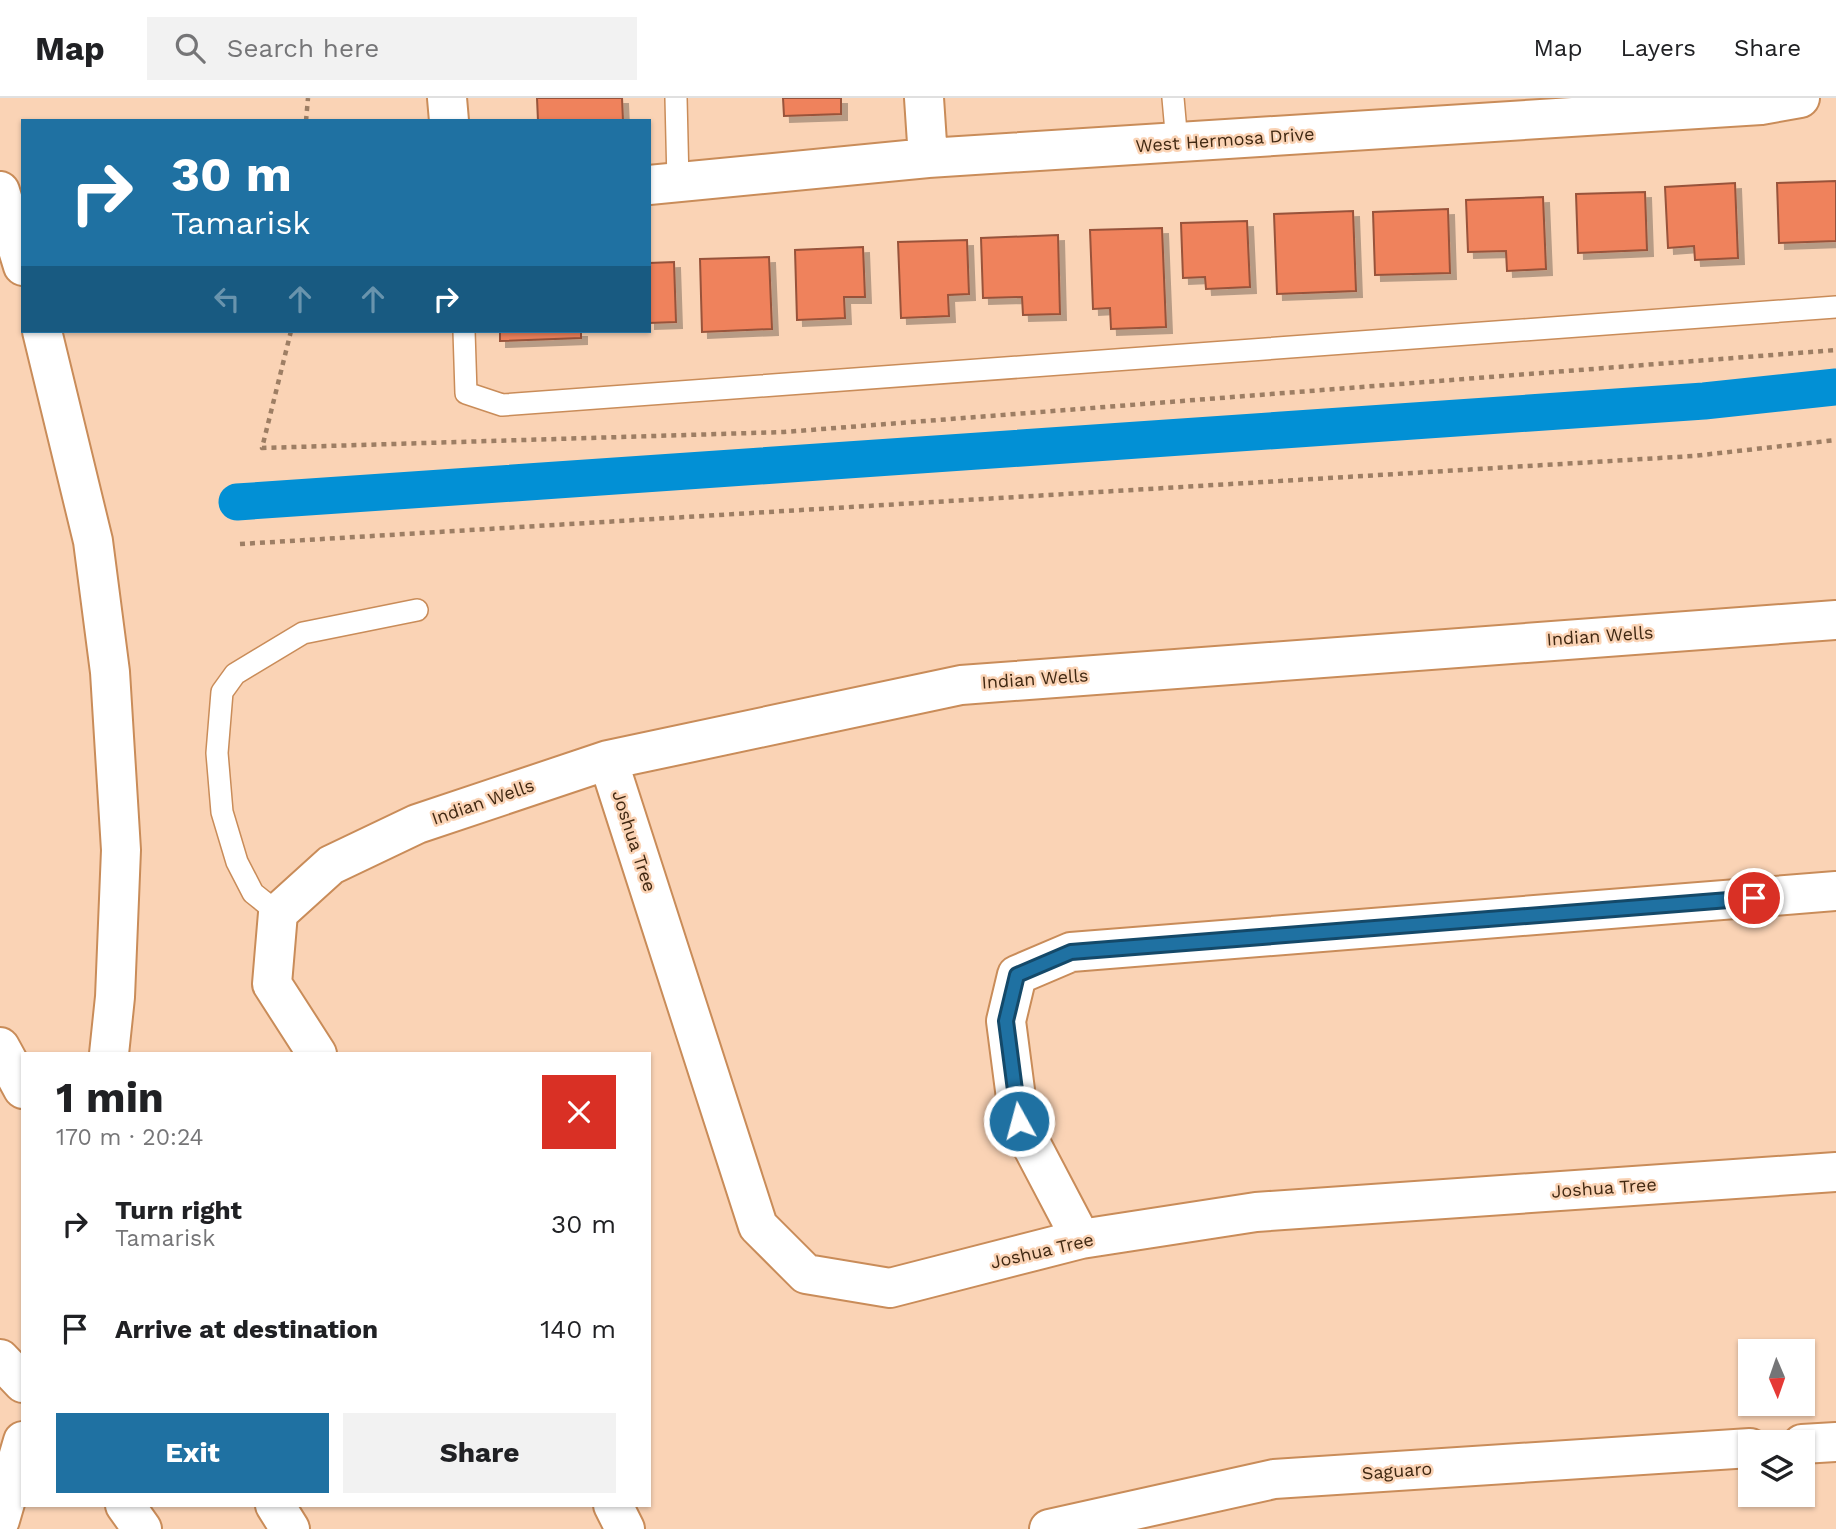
<!DOCTYPE html>
<meta charset="utf-8">
<style>
:root{--surface:#fff;--page:#f2f2f2;--text:#202124;--muted:#757577;--line:#e0e0e0;--accent:#1f71a2}
body{margin:0;font-family:"Work Sans",sans-serif;background:var(--page);color:var(--text);height:100vh;display:flex;flex-direction:column;font-size:26px;white-space:nowrap}
*{box-sizing:border-box;margin:0}
p{font-size:23px;color:var(--muted)}
.icon{flex:none;width:38px;height:38px;fill:none;stroke:currentColor;stroke-width:2;stroke-linecap:round;stroke-linejoin:round}
.map{position:relative;flex:1;overflow:hidden}
.side{position:absolute;left:21px;top:954px;width:630px;height:455px;display:flex;flex-direction:column;background:var(--surface);border-radius:0px;box-shadow:0 2px 5px #0004}
.side>*{flex:none}
.top-card{position:absolute;left:21px;top:21px;width:630px;height:214px;border-radius:0px;box-shadow:0 2px 5px #0004;background:#1f71a2;color:#fff;overflow:hidden}
.needle{width:46px;rotate:178deg}
.buttons{position:absolute;left:1738px;top:1241px;display:grid;gap:14px}
.buttons a{display:grid;place-items:center;width:77px;height:77px;border-radius:0px;background:var(--surface);box-shadow:0 2px 5px #0004;font-size:35px}
.pin{position:absolute;display:grid;place-items:center;width:60px;height:60px;color:#fff;margin:-30px;border:4px solid #fff;border-radius:50%;box-shadow:0 2px 7px #0007}
.me{position:absolute;width:77px;margin:-38px;rotate:353deg;stroke-linejoin:round;filter:drop-shadow(0 0 5px #0008)}
.turn{display:flex;align-items:center;gap:24px;height:147px;padding:0 35px;font-size:32px}
.turn .icon{width:91px;height:91px;stroke-width:2.5}
.turn b{display:block;font-size:49px;line-height:60px}
.lanes{display:flex;align-items:center;height:66px;padding:0 35px;background:#0003;justify-content:center;gap:35px;direction:ltr}
.lanes .off{opacity:.35}
.round{display:grid;place-items:center;flex:none;width:74px;height:74px;border-radius:0px;background:var(--page)}
.summary{display:flex;align-items:center;justify-content:space-between;height:119px;padding:0 35px}
h1{font-size:42px;font-weight:700;line-height:52px}
.button{display:flex;gap:14px;margin-top:auto;padding:14px 35px}
.button a{flex:1;height:80px;border-radius:0px;background:var(--accent);color:#fff;font-size:28px;font-weight:700;line-height:80px;text-align:center}
.button a+a{background:var(--page);color:var(--text)}
ul{padding:0;list-style:none}
li{display:flex;align-items:center;gap:21px;height:105px;padding:0 35px}
li div{flex:1}
li b{display:block;font-size:26px}
li em{font-style:normal}
header{display:flex;align-items:center;gap:42px;box-sizing:border-box;height:98px;padding:0 35px;background:var(--surface);border-bottom:2px solid var(--line)}
header strong{font-size:33px}
nav{display:flex;gap:38px;margin-inline-start:auto;font-size:24px}
.search{width:490px;height:63px;background:var(--page);display:flex;align-items:center;gap:18px;box-sizing:border-box;padding:0 24px;border-radius:0px;color:var(--muted);font-size:26px}
.map>svg:first-child{display:block}
.lines{fill:none;stroke-linecap:round;stroke-linejoin:round}
.canal{stroke:#0290d5;stroke-width:37}
.building{fill:#ef825b;stroke:#98533a;stroke-width:2;filter:url(#shadow)}
.lane-casing{stroke:#c98c59;stroke-width:24}
.street-casing{stroke:#c98c59;stroke-width:42}
.highway-casing{stroke:#c98c59;stroke-width:42}
.path{stroke:#9d7e64;stroke-width:4.5;stroke-dasharray:5 5;stroke-linecap:butt}
.lane{stroke:#fff;stroke-width:21}
.street{stroke:#fff;stroke-width:38}
.highway{stroke:#fff;stroke-width:38}
.route-casing{stroke:#144969;stroke-width:18}
.route{stroke:#1f71a2;stroke-width:12}
.labels{text-anchor:middle;stroke-width:5;stroke-linejoin:round;paint-order:stroke}
.street-label{font-size:18px;fill:#402812;stroke:#fad3b5}
</style>
<header>
<strong>Map</strong>
<div class="search"><svg class="icon" aria-label="search" viewBox="0 0 24 24"><circle cx="10" cy="10" r="6"/><path d="M15 15l6 6"/></svg>Search here</div>
<nav><a>Map</a><a>Layers</a><a>Share</a></nav>
</header>
<div class="map">
<svg width="1836" height="1431" viewBox="0 0 1836 1431">
<defs>
<filter id="shadow"><feDropShadow dx="6" dy="6" stdDeviation="0" flood-color="#0004"/></filter>
</defs>
<rect width="100%" height="100%" fill="#fad3b5"/>
<g class="lines">
<path class="canal" d="M237 404 1704 303 1836 289"/>
</g>
<path class="building" d="M537 0H622L623 23H538Z
M783 0H841V16L784 18Z
M1836 83V143L1779 145 1777 85Z
M1735 85 1738 160 1695 162 1694 148 1668 150 1665 89Z
M1645 94 1647 152 1578 155 1576 96Z
M1543 99 1546 171 1507 173 1506 153 1468 154 1466 102Z
M1448 111 1450 175 1375 177 1373 114Z
M1353 113 1356 193 1277 196 1274 116Z
M1247 123 1250 189 1206 191 1205 179 1183 180 1181 125Z
M1162 130 1166 229 1111 231 1110 210 1093 211 1090 132Z
M1058 137 1060 216 1023 217 1022 199 983 200 981 140Z
M967 142 969 196 948 197 949 218 901 220 898 144Z
M863 149 865 199H844L845 220 797 222 795 152Z
M769 159 772 231 702 234 700 161Z
M674 164 676 224 649 225V165Z
M500 233H581V240L500 243Z"/>
<g class="lines">
<defs>
<path id="lane" d="M676 0 678 84
M1173 0 1177 45
M464 233 466 295 502 307 1836 209
M278 815 253 795 237 764 222 714 217 655 222 594 235 576 303 535 417 512"/>
<path id="street" d="M447 0 449 23
M924 0 928 60
M649 87 928 60 1761 7 1800 0
M608 662 758 1128 806 1176 890 1190 1081 1141 1256 1114 1836 1074
M317 956 272 886 278 815 331 767 417 726 608 662 961 587 1836 522
M1081 1141 1019 1023 1006 923 1017 877 1071 854 1836 793
M1802 1346 1836 1344
M613 1407 625 1431
M1049 1431 1274 1381 1750 1350"/>
<path id="highway" d="M0 93 23 168
M42 233 93 443 110 574 121 752 115 899 109 956
M0 949 23 991
M0 1261 23 1285
M125 1407 142 1431
M275 1407 290 1431
M0 1422 23 1343"/>
</defs>
<use href="#lane" class="lane-casing"/>
<use href="#street" class="street-casing"/>
<use href="#highway" class="highway-casing"/>
<path class="path" d="M306 23 308 0
M291 233 262 350 784 334 1836 252
M240 446 1693 358 1836 342"/>
<use href="#lane" class="lane"/>
<use href="#street" class="street"/>
<use href="#highway" class="highway"/>
</g>
<g class="lines">
<defs>
<path id="route" d="M1019 1023 1006 923 1017 877 1071 854 1754 800"/>
</defs>
<use href="#route" class="route-casing"/>
<use href="#route" class="route"/>
</g>
<g class="labels">
<g class="street-label">
<text transform="translate(1225 42) rotate(-4)" y="6">West Hermosa Drive</text>
<text transform="translate(1600 538) rotate(-4)" y="6">Indian Wells</text>
<text transform="translate(1035 581) rotate(-4)" y="6">Indian Wells</text>
<text transform="translate(483 704) rotate(-19)" y="6">Indian Wells</text>
<text transform="translate(634 743) rotate(72)" y="6">Joshua Tree</text>
<text transform="translate(1604 1090) rotate(-4)" y="6">Joshua Tree</text>
<text transform="translate(1042 1153) rotate(-13)" y="6">Joshua Tree</text>
<text transform="translate(1397 1373) rotate(-4)" y="6">Saguaro</text>
</g>
</g>
</svg>
<div class="buttons">
<a><svg class="needle" viewBox="-14 -14 28 28"><path d="M0-13l5 13h-10z" fill="#e53935"/><path d="M0 13l5-13h-10z" fill="#757577"/></svg></a>
<a><svg class="icon" aria-label="layers" viewBox="0 0 24 24"><path d="M12 4l9 5-9 5-9-5zM3 14l9 5 9-5"/></svg></a>
</div>
<div class="pin" style="left:1754px;top:800px;background:#d93025"><svg class="icon" aria-label="arrive" viewBox="0 0 24 24"><path d="M6 21V4h12l-3 4 3 4H6"/></svg></div>
<svg class="me" style="left:1019px;top:1023px" viewBox="-20 -20 40 40"><circle r="17" fill="#1f71a2" stroke="#fff" stroke-width="3"/><path d="M0-11L8 9 0 5-8 9z" fill="#fff"/></svg>
<div class="top-card">
<div class="turn"><svg class="icon" aria-label="right" viewBox="0 0 24 24"><path d="M7 20v-9h11M14 6l5 5-5 5"/></svg><div><b>30 m</b>Tamarisk</div></div>
<div class="lanes"><svg class="icon off" aria-label="left" viewBox="0 0 24 24"><path d="M17 20v-9H6M10 6l-5 5 5 5"/></svg><svg class="icon off" aria-label="ahead" viewBox="0 0 24 24"><path d="M12 20V5M6 11l6-6 6 6"/></svg><svg class="icon off" aria-label="ahead" viewBox="0 0 24 24"><path d="M12 20V5M6 11l6-6 6 6"/></svg><svg class="icon" aria-label="right" viewBox="0 0 24 24"><path d="M7 20v-9h11M14 6l5 5-5 5"/></svg></div>
</div>
<section class="side">
<div class="summary"><div><h1>1 min</h1><p>170 m · 20:24</p></div><a class="round" style="background:#d93025;color:#fff"><svg class="icon" aria-label="close" viewBox="0 0 24 24"><path d="M6 6l12 12M18 6L6 18"/></svg></a></div>
<ul>
<li><svg class="icon" aria-label="right" viewBox="0 0 24 24"><path d="M7 20v-9h11M14 6l5 5-5 5"/></svg><div><b>Turn right</b><p>Tamarisk</p></div><em>30 m</em></li>
<li><svg class="icon" aria-label="arrive" viewBox="0 0 24 24"><path d="M6 21V4h12l-3 4 3 4H6"/></svg><div><b>Arrive at destination</b></div><em>140 m</em></li>
</ul>
<div class="button"><a>Exit</a><a>Share</a></div>
</section>
</div>
